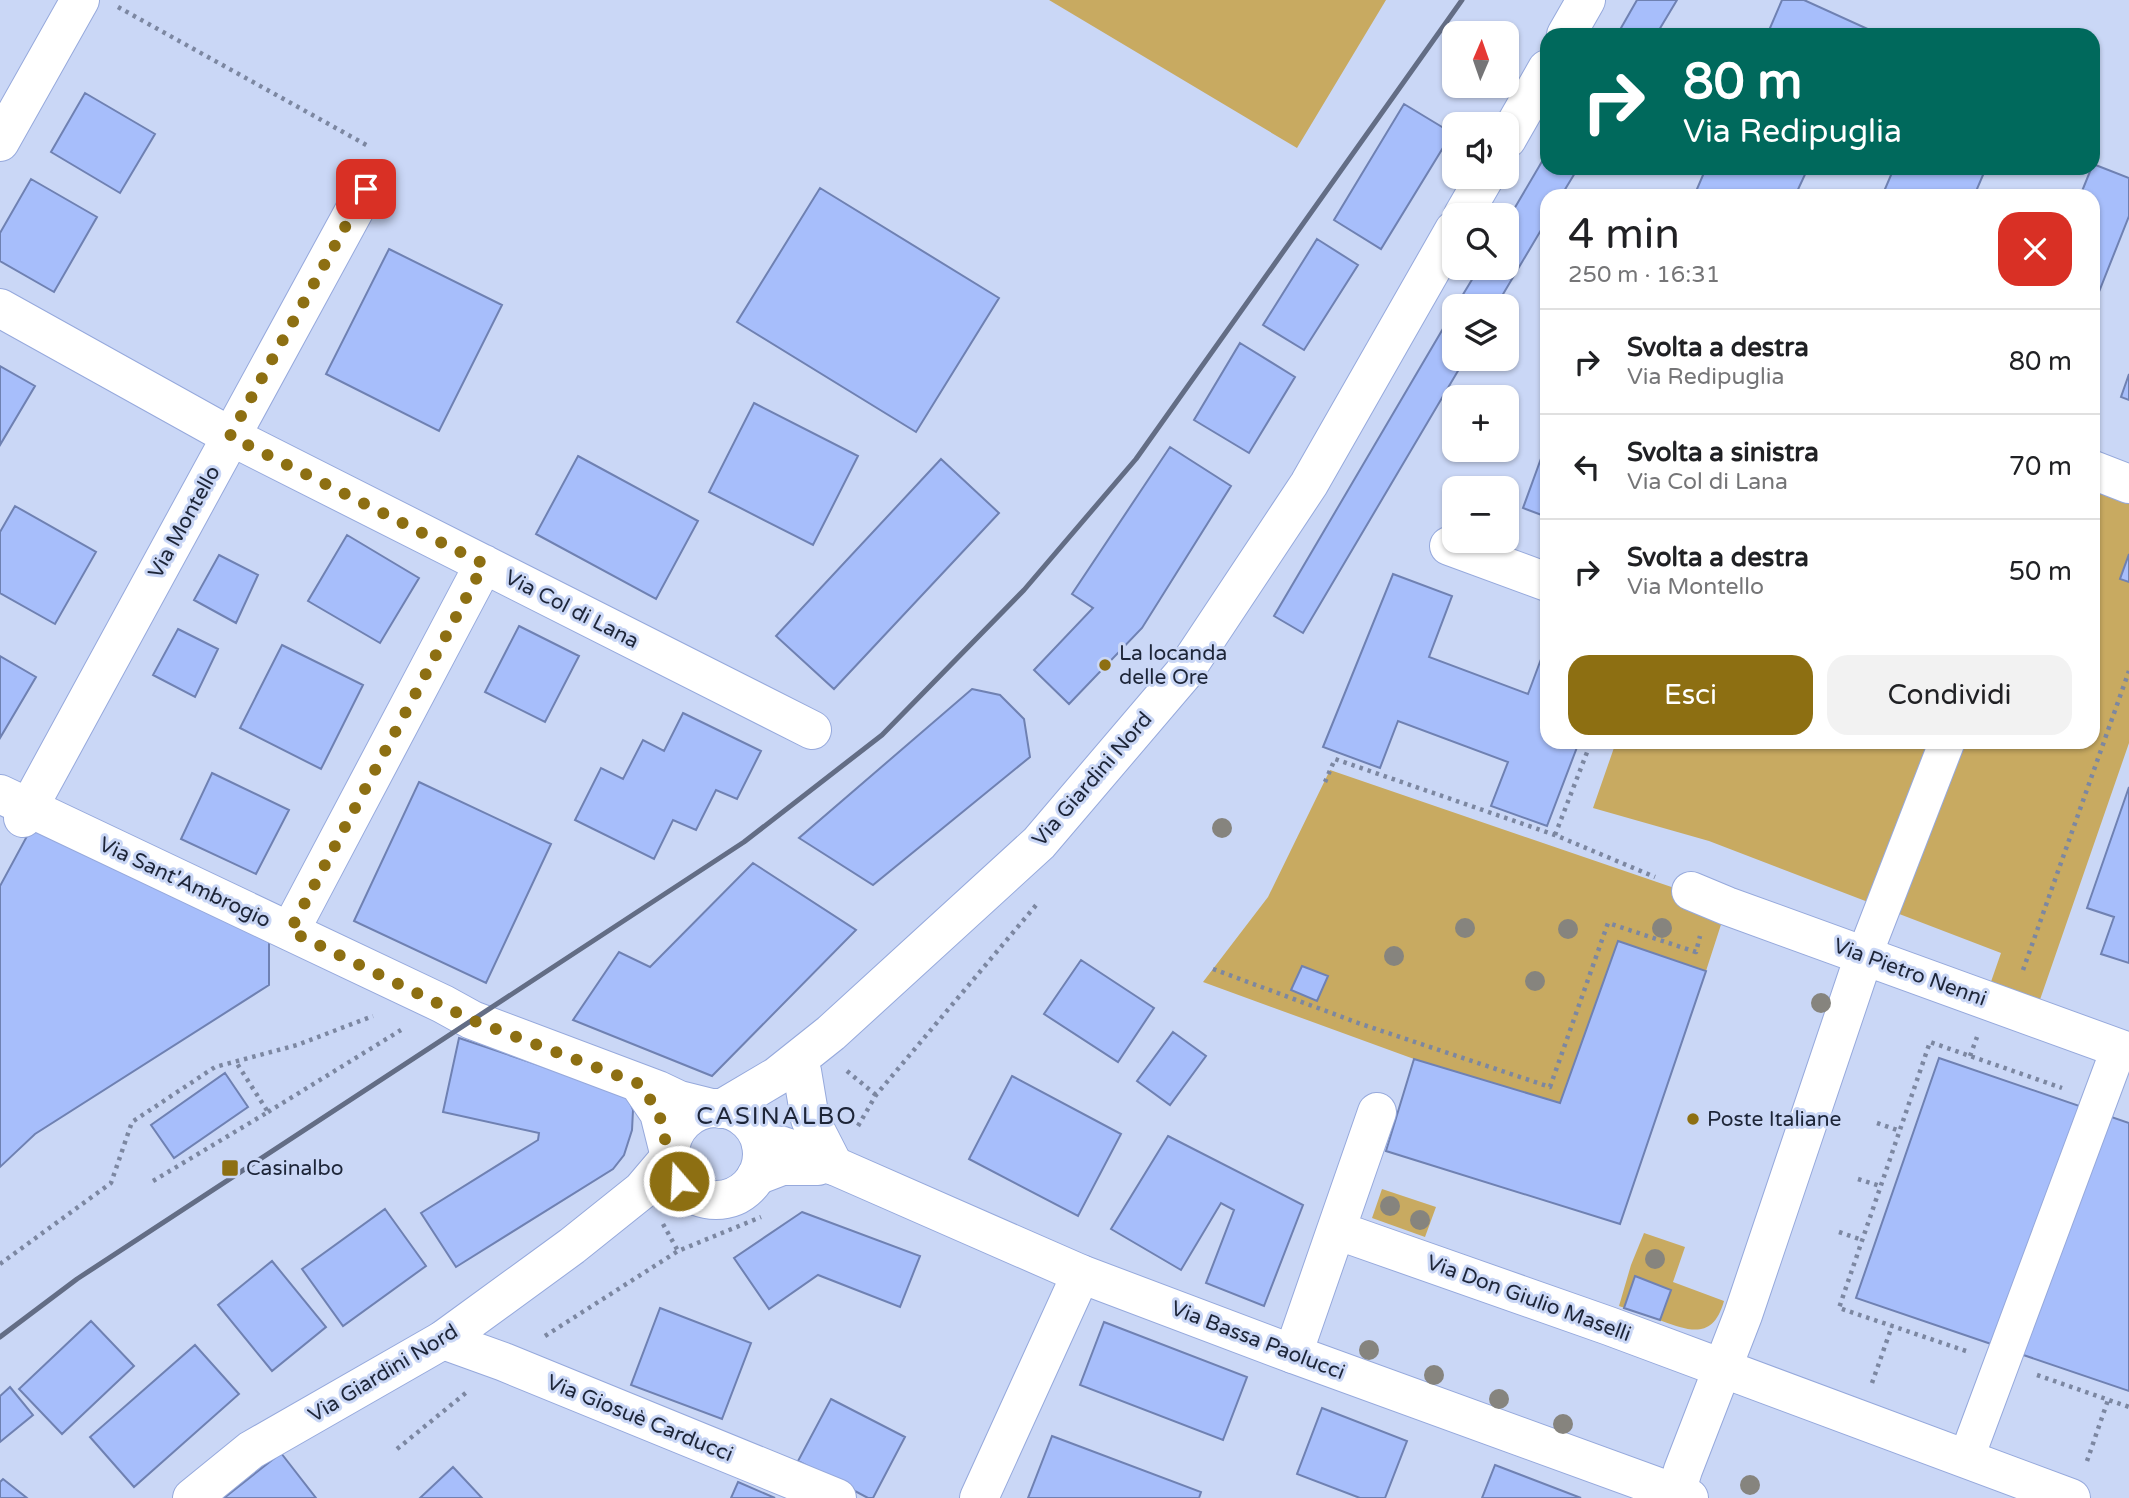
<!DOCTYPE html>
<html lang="it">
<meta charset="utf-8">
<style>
:root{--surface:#fff;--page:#f2f2f2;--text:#202124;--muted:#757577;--line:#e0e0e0;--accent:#8d6f12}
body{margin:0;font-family:"Varela Round",sans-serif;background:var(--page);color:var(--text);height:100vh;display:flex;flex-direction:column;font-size:26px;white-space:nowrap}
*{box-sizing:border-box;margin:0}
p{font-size:23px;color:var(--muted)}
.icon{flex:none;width:38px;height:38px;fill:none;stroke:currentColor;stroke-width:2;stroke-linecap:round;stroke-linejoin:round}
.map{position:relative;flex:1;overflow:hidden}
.sheet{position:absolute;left:1540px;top:189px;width:560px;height:560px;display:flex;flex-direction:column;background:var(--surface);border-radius:21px;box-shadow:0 2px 5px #0004}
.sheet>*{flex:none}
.guide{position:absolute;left:1540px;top:28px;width:560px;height:147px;border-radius:21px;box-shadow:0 2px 5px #0004;background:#00695c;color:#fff;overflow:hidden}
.needle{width:46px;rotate:2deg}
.tools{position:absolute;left:1442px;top:21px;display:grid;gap:14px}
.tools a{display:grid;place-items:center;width:77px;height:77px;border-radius:14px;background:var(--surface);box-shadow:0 2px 5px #0004;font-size:35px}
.pin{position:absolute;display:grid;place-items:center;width:60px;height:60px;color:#fff;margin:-30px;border-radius:14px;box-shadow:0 4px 10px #0006}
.me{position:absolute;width:77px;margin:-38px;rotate:341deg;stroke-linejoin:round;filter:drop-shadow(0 0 5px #0008)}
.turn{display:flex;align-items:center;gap:24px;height:147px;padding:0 28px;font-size:32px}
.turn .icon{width:91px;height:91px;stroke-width:2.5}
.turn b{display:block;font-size:49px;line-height:60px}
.round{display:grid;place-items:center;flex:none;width:74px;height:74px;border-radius:21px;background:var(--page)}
.headline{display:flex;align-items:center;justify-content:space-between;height:119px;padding:0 28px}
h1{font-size:42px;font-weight:600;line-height:52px}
.action{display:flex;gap:14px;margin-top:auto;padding:14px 28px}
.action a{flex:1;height:80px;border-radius:21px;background:var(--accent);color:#fff;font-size:28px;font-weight:600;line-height:80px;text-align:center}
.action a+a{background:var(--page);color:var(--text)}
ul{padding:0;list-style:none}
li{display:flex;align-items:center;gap:21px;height:105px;padding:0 28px;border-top:2px solid var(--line)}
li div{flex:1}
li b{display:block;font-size:26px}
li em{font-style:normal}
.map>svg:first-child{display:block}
.green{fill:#c8aa61}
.building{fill:#a7befb;stroke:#6f81b2;stroke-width:2}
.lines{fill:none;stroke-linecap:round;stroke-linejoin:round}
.pedestrian-casing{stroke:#96a9dc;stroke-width:37}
.minor-casing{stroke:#96a9dc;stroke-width:40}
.tertiary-casing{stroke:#96a9dc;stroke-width:40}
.secondary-casing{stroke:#96a9dc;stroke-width:40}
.path{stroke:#7c87a1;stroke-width:4.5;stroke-dasharray:3.5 5;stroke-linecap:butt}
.pedestrian{stroke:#fff;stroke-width:35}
.minor{stroke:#fff;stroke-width:38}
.tertiary{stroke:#fff;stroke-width:38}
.secondary{stroke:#fff;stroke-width:38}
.rail{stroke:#636d85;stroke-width:5}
.tree{fill:#86847e}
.route{stroke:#8d6f12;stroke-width:12;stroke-dasharray:0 21.6}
.poi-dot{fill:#8d6f12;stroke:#cad7f6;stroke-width:2.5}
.labels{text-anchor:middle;stroke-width:6;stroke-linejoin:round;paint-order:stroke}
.street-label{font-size:21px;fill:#1d2538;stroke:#cad7f6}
.poi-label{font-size:21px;fill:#1d2538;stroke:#cad7f6;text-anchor:start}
.quarter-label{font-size:24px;letter-spacing:2px;fill:#1d2538;stroke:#cad7f6}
</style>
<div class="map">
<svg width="2129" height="1498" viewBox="0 0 2129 1498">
<rect width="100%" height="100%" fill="#cad7f6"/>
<path class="green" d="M1049 0H1386L1297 148Z
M2093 471 2129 485V743L2034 1017 1985 999 2001 953 1709 841 1593 808 1616 742H2093Z
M1330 770 1727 906 1706 971 1618 941 1560 1103 1414 1059 1203 982 1268 897Z
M1382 1189 1436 1207 1425 1237 1372 1218Z
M1644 1233 1685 1247 1673 1282 1724 1301C1713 1340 1690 1331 1662 1321 1647 1316 1633 1311 1619 1306L1631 1265Z"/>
<path class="building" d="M1637 0H1677L1656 35H1617Z
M1782 0H1804L1870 30 1868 35H1767Z
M85 93 155 134 120 193 51 152Z
M1404 104 1452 133 1381 249 1334 220Z
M1547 153V168H1578L1561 196H1547V220L1496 306H1456L1479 268H1507V221Z
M2093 164 2129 178V216L2093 307V196H2080Z
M1706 168H1808L1795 196H1694Z
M1894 168H1986L1974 196H1882Z
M31 179 97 217 54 292 0 261V233Z
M820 188 999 298 916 432 737 322Z
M1317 239 1358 265 1304 350 1263 325Z
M389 249 502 305 439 431 326 374Z
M1454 310V359H1465L1303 633 1274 616Z
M1240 343 1295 377 1249 453 1194 420Z
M0 366 35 386 0 445Z
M2129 374V400L2121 397Z
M754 403 858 456 813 545 709 492Z
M1547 442V517L1523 508Z
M1170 447 1231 486 1142 628 1069 704 1034 670 1093 608 1072 594Z
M578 456 698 521 656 599 536 534Z
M941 459 999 513 834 689 776 636Z
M15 506 96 552 55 624 0 593V532Z
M347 535 419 578 380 643 308 601Z
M2129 554V582L2120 579Z
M219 555 258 575 236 623 194 600Z
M1393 574 1452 596 1429 657 1528 694 1547 643V742H1579L1547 826 1491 806 1508 762 1398 721 1380 768 1323 747Z
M519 626 579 656 545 722 485 692Z
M178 629 218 649 195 697 153 675Z
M282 645 363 685 321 769 240 728Z
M0 656 36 677 0 738Z
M972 689 1000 695 1024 719 1030 757 873 885 799 838Z
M683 713 761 751 737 799 716 790 696 830 673 820 654 859 575 820 601 768 623 779 643 740 664 751Z
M212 773 289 810 256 874 181 839Z
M419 782 551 844 486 983 354 921Z
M2129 787V963L2101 954 2114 917 2087 908Z
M33 825 269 939V985L35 1134 0 1167V886Z
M753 863 856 930 712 1076 573 1020 619 952 650 967Z
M1618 941 1706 971 1620 1224 1386 1151 1414 1059 1560 1103Z
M1081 960 1154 1008 1118 1062 1044 1014Z
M1302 966 1328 976 1317 1001 1291 990Z
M1173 1032 1206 1056 1170 1105 1137 1081Z
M459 1038 627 1095 633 1110 632 1130 624 1155 613 1169 456 1267 421 1213 538 1140 539 1133 443 1112Z
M1939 1058 2129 1123V1391L1856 1298Z
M225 1073 248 1107 174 1158 151 1125Z
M1012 1076 1121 1134 1078 1216 969 1159Z
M1168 1136 1303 1205 1264 1306 1206 1283 1234 1210 1221 1203 1181 1270 1111 1229Z
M385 1209 426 1266 343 1326 302 1269Z
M802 1212 920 1256 900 1307 818 1275 769 1309 734 1258Z
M272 1261 326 1327 272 1371 218 1305Z
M1635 1276 1671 1290 1660 1320 1624 1308Z
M660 1308 751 1343 722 1419 631 1385Z
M91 1321 134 1366 62 1434 19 1389Z
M1104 1322 1247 1377 1223 1440 1080 1385Z
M195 1345 239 1394 134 1487 90 1437Z
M10 1387 33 1415 0 1442V1396Z
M831 1399 905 1437 873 1498H868L798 1461Z
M1322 1408 1407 1441 1385 1498H1360L1297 1474Z
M1052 1436 1201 1492 1199 1498H1028Z
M281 1453 316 1498H224Z
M1495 1465 1581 1498H1482Z
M453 1467 482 1498H420Z
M3 1479 27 1498H0V1482Z
M738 1482 775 1498H731Z"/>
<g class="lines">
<defs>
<path id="pedestrian" d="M1864 956 1947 742
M1966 1459 2119 1048"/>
<path id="minor" d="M0 308 230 436 812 730
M2093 470 2129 484
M1449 546 1547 582
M23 818 366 189
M1691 891 1727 906 2129 1052
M290 931 484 564
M1336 1230 1377 1112
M443 1340 504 1362 837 1498
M1293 1354 1336 1230 1609 1326 2071 1498
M1676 1493 1683 1470 1743 1315 1864 956
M979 1498 1081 1274"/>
<path id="tertiary" d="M0 142 80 0
M0 794 443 1004 472 1020 658 1090 679 1100 711 1108
M640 1085 659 1113 670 1157
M761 1144 783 1146 805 1153 1081 1274 1293 1354 1689 1498
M756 1176 782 1166H818"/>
<path id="secondary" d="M1566 35 1586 0
M1507 139 1547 69
M1463 215 1485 177
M802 1071 810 1119 834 1166
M670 1154a46 46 0 1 1 92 0a46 46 0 1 1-92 0Z
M721 1109 777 1076 831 1033 1039 843 1183 674 1309 484 1454 230
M192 1498 251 1450 443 1340 572 1246 642 1190 670 1157"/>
</defs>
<use href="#pedestrian" class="pedestrian-casing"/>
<use href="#minor" class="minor-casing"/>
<use href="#tertiary" class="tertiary-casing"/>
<use href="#secondary" class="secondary-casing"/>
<path class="path" d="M118 7 370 147
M1325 782 1335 759 1555 835 1655 877
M1555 835 1591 742
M1213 969 1361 1024 1550 1087 1608 923 1696 952 1700 936
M2023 970 2129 671
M1970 1056 1977 1037
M847 1071 876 1095
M268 1112 401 1030
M1877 1123 1900 1131
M858 1126 876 1095 1037 904
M1858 1179 1880 1186
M153 1181 268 1112 236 1062
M663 1224 678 1251
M1839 1232 1862 1240
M0 1264 111 1183 132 1122 215 1067 297 1045 373 1016
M545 1336 678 1251 761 1217
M1966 1351 1839 1308 1930 1042 2062 1088
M2037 1375 2129 1407
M1872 1383 1892 1326
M397 1449 467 1392
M2087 1461 2108 1400"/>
<use href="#pedestrian" class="pedestrian"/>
<use href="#minor" class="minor"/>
<use href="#tertiary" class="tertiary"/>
<use href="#secondary" class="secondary"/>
<path class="rail" d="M0 1337 77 1279 744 842 882 735 1024 590 1136 459 1462 0"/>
</g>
<g class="tree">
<circle cx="1222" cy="828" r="10"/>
<circle cx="1465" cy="928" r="10"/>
<circle cx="1662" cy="928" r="10"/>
<circle cx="1568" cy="929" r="10"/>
<circle cx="1394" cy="956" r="10"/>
<circle cx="1535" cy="981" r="10"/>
<circle cx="1821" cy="1003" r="10"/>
<circle cx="1390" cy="1206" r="10"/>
<circle cx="1420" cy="1220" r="10"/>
<circle cx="1655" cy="1259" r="10"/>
<circle cx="1369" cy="1350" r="10"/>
<circle cx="1434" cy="1375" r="10"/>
<circle cx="1499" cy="1399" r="10"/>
<circle cx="1563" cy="1424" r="10"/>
<circle cx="1750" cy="1485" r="10"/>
</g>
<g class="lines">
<path class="route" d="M366 189 230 436 484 564 290 931 472 1020 640 1084 659 1113 672 1170 679 1181"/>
</g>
<g class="poi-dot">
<circle cx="1105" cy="665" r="7"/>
<circle cx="1693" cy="1119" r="7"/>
<rect x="221" y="1159" width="18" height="18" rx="3.5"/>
</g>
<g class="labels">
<g class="street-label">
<text transform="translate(184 522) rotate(-61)" y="7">Via Montello</text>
<text transform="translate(572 609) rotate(27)" y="7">Via Col di Lana</text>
<text transform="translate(1092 779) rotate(-49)" y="7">Via Giardini Nord</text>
<text transform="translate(185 882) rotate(25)" y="7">Via Sant'Ambrogio</text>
<text transform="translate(1910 972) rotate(20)" y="7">Via Pietro Nenni</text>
<text transform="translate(1529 1298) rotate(20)" y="7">Via Don Giulio Maselli</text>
<text transform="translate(1258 1340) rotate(21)" y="7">Via Bassa Paolucci</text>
<text transform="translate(383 1373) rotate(-31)" y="7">Via Giardini Nord</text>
<text transform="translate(640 1418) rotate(22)" y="7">Via Giosuè Carducci</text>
</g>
<g class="poi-label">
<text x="1119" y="660">La locanda<tspan x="1119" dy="24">delle Ore</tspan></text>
<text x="1707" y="1126">Poste Italiane</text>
<text x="246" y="1175">Casinalbo</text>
</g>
<g class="quarter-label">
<text x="777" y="1124">CASINALBO</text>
</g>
</g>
</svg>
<div class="tools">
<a><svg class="needle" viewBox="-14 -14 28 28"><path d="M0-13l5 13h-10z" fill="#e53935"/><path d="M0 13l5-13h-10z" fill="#757577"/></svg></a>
<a><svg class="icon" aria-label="sound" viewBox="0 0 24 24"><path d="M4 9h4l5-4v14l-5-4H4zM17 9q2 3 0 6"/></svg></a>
<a><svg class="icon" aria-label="search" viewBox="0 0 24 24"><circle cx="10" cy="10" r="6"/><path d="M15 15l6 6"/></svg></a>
<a><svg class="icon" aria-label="layers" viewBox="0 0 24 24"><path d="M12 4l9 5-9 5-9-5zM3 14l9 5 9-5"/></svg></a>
<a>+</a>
<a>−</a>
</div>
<div class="pin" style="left:366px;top:189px;background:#d93025"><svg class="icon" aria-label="arrive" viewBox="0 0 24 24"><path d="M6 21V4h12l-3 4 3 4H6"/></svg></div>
<svg class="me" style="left:679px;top:1181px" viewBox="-20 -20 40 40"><circle r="17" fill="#8d6f12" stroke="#fff" stroke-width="3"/><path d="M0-11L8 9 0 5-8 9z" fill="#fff"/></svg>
<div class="guide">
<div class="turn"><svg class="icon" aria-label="right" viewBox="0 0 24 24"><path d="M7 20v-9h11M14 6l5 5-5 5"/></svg><div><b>80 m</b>Via Redipuglia</div></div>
</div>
<section class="sheet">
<div class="headline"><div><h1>4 min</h1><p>250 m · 16:31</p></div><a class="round" style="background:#d93025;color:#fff"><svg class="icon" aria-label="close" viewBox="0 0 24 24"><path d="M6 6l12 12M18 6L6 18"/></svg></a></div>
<ul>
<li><svg class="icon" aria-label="right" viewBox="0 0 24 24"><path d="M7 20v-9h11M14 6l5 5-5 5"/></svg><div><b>Svolta a destra</b><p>Via Redipuglia</p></div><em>80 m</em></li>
<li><svg class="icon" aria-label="left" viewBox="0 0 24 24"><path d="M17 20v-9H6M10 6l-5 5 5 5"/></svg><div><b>Svolta a sinistra</b><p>Via Col di Lana</p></div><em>70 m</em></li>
<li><svg class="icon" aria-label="right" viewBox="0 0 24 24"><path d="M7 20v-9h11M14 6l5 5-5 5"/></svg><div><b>Svolta a destra</b><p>Via Montello</p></div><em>50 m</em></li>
</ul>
<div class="action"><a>Esci</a><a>Condividi</a></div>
</section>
</div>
